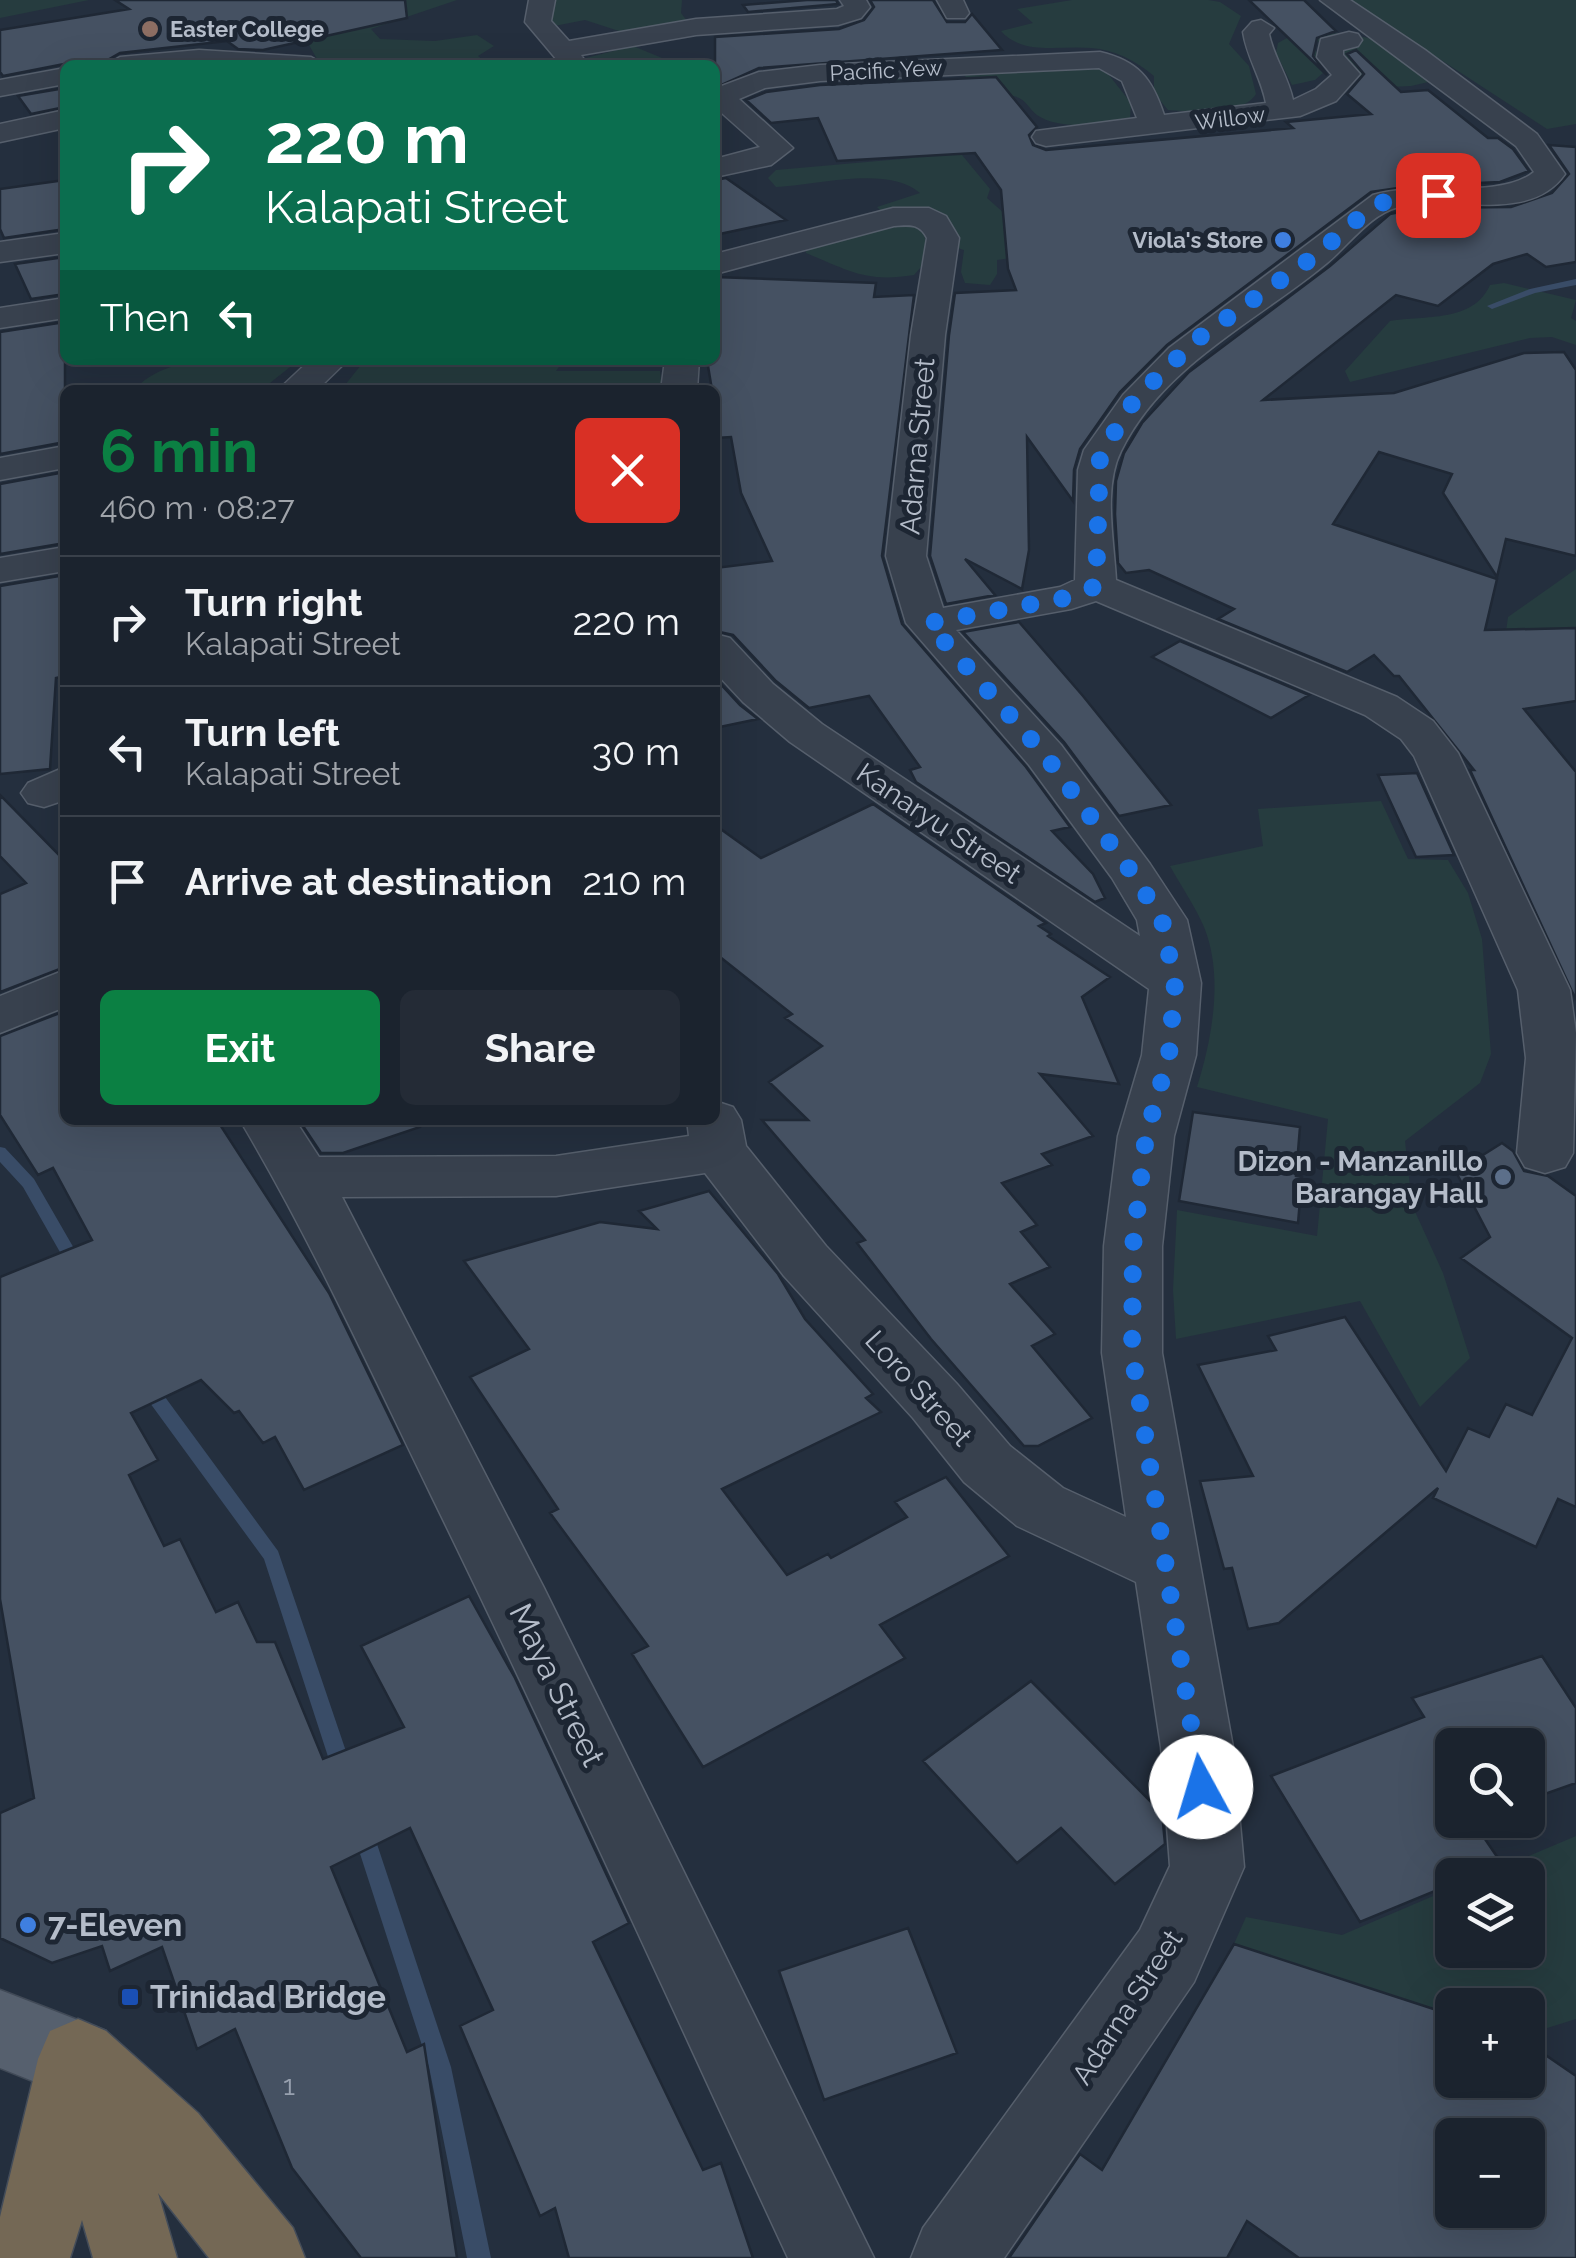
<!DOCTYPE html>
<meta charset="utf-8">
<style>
:root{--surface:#1b232e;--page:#242b36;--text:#f1f3f6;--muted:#a0a4aa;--line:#39404a;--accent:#0b8043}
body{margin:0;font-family:Raleway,sans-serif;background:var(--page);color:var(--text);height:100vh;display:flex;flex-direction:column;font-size:38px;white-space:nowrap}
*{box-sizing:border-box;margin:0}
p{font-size:32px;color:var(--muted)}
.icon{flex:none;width:55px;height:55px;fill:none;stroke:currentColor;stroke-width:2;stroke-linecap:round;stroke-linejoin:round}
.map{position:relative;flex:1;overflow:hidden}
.drawer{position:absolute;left:60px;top:385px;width:660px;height:740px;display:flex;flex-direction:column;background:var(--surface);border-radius:15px;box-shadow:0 10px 40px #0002,0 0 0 2px var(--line)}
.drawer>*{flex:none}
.guide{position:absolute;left:60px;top:60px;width:660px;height:305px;border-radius:15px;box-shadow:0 10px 40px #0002,0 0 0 2px var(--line);background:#0b6e4f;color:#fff;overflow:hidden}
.buttons{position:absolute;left:1435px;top:1728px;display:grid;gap:20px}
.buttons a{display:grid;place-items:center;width:110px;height:110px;border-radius:15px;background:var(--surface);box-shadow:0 10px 40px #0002,0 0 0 2px var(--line);font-size:50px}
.pin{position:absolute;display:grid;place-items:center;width:85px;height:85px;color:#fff;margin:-42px;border-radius:20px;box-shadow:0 5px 15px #0006}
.me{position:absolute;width:110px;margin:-55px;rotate:354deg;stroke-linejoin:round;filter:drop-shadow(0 0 8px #0008)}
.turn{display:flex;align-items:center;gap:35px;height:210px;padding:0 40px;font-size:45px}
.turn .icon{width:130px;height:130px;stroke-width:2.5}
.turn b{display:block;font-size:70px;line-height:85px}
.then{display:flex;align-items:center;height:95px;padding:0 40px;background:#0003;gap:20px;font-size:38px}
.round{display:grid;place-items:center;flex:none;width:105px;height:105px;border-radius:15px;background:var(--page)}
.head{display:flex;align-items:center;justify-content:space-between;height:170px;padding:0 40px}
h1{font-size:60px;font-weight:700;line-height:75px;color:var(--accent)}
.button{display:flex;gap:20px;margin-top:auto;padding:20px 40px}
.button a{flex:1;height:115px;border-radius:15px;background:var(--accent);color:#fff;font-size:40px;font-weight:700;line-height:115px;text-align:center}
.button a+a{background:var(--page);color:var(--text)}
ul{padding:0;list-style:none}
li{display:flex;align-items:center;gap:30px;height:130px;padding:0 40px;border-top:2px solid var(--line)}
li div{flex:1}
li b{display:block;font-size:38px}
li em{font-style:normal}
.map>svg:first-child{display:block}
.green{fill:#263c3f}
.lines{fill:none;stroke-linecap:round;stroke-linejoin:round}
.stream{fill:#394c67;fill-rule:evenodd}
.building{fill:#455162;stroke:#1f2835;stroke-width:2.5;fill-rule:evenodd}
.minor-casing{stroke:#565f6c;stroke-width:3}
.major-casing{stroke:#414a57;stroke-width:3}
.highway-casing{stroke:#434c59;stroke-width:3}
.minor{fill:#38414e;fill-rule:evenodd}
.major{fill:#56606e;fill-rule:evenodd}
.highway{fill:#746855;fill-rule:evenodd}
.route{stroke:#1a73e8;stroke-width:18;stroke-dasharray:0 32.4}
.education-dot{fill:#8d6e63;stroke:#1d2633;stroke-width:4}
.shop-dot{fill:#3f7fe0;stroke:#1d2633;stroke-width:4}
.service-dot{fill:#5c6f8a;stroke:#1d2633;stroke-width:4}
.transit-dot{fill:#1a4fb4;stroke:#1d2633;stroke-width:4}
.labels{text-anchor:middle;stroke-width:10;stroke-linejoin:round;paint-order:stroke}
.far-poi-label{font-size:22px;font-weight:bold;fill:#b4bcc9;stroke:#1d2633;text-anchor:start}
.far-street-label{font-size:22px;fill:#b4bcc9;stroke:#1d2633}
.street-label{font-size:28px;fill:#b4bcc9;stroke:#1d2633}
.poi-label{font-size:28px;font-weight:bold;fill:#b4bcc9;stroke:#1d2633;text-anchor:end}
.near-number-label{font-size:28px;fill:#98a1af}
.near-street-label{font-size:32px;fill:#b4bcc9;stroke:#1d2633}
.near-poi-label{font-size:32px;font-weight:bold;fill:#b4bcc9;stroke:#1d2633;text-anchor:start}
</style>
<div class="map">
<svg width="1576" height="2258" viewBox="0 0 1576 2258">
<rect width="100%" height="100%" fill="#242f3e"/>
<path class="green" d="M0 0H89L0 18Z
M314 0H457L371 29 380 39 435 41 477 35 494 46 478 56 489 65H365L317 59 293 17Z
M545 0H682L681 13 687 21 622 32 585 20 549 27Z
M1072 0H1208L1220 2 1241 16 1229 44 1249 66 1256 94C1243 116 1191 112 1168 110L1154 93V76C1135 60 1115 50 1091 48 1060 45 1023 56 1001 31L1033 23 1017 9Z
M1349 0H1576V124L1547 129Z
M1340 33 1375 39 1441 79 1411 86 1367 88 1335 40 1313 42 1323 73 1315 80 1292 85 1276 53 1278 43 1287 38Z
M633 46 667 60 706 59 721 67 584 65 586 58Z
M1101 65 1131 103 1130 120C1105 124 1059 131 1037 115 1028 108 1026 98 1013 96 981 91 982 106 963 72Z
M897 76 990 189 987 198 1014 222 1018 257 997 260V274L990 285 965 283 961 272 964 250 954 247 952 232 882 212 877 207 920 193C889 165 817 185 776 187L768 178 776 170 912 158 859 78Z
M903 224 923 228 929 258 914 275C865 283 848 270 806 253V246Z
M1504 283 1576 300 1571 318 1576 321V345L1552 337 1530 338 1350 382 1345 371 1390 321C1425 315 1473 323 1490 285Z
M299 360 261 390H141L140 384C183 349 246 360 299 360Z
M365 360H564L556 371H660L662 390H341Z
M1576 569V695L1503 654 1508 617Z
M1381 801 1408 859 1448 860 1468 893 1482 939 1491 1054 1480 1083 1405 1141 1412 1205 1443 1273 1470 1358 1420 1407 1360 1301 1176 1339 1173 1290 1177 1210 1317 1236 1328 1119 1197 1087C1212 1039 1224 976 1204 927 1195 906 1181 886 1170 866L1263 846 1258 809Z
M1576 1836V2019L1528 2034V2005H1452V2015L1234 1944 1246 1917 1342 1935 1452 1888V1950H1528V1875H1484Z"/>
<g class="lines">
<path class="stream" d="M1576 279V285L1535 293 1492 309 1487 306 1530 289Z
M0 1147 5 1148 34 1179 83 1264 81 1268H69L23 1187 0 1162Z
M148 1380 154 1382 278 1551 353 1772 350 1778 343 1781 336 1778 333 1772 264 1559 142 1392 140 1387 142 1382Z
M363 1823 370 1825 373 1832 451 2067 491 2258H467L429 2067 353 1832 356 1825Z"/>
</g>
<path class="building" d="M115 0H405L407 18 263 50 238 49 227 41 120 53 104 62 86 65 64 64 3 76 0 72V30L129 9Z
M807 0H836L838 4 748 12 743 5Z
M870 0H933L947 22H965L972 14 1002 50 759 68 715 88V37L839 29 864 20 874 7Z
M1249 0H1304L1336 31 1317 38 1313 56 1327 75Z
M1356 50 1401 92 1428 90 1488 138H1498L1513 149 1529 171 1500 182 1412 186 1371 192 1167 345 1120 392 1080 449 1074 470 1073 501 1027 437 1029 550 1022 589 965 559 995 595 946 604 930 556 949 335 955 293 1016 290 1008 269 1001 190 975 153 837 161 818 118 771 123 746 100 766 92 820 85 996 77 1037 127 1029 135 1033 145 1046 150 1293 128 1286 122 1371 114 1347 94 1364 74 1347 54Z
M65 88V107L31 114 18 96Z
M1549 145 1576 147V262L1546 267 1527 254 1493 264 1438 306 1396 295 1263 400 1394 393 1524 353 1564 352 1576 370V556L1506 539 1497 577 1443 493 1452 474 1379 452 1333 524 1497 579 1485 630 1576 628V701L1524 709 1576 772V1000L1470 770H1474L1399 676H1394L1374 655 1347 672 1218 619 1234 609 1149 570 1126 573 1118 563 1115 514 1116 481 1124 453 1142 423 1189 372 1330 266 1390 214 1419 208 1511 207 1552 193 1569 174Z
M726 178 786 220 715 235V180Z
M65 180V229L4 238 0 229V189Z
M65 257V294L31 299 15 264Z
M715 277 876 283 874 297 914 295 882 556 902 624 1026 767 1070 827 1052 831 1093 874 1105 898 1095 902 916 782 910 770 920 767 869 696 809 708 776 681 733 635 715 631V568L772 561 741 493 731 437 715 438V390H712L707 360H715Z
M65 322V442L0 454V332Z
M65 472V543L0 554V484Z
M65 575V676L56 678 50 769 0 774V586Z
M1019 622 1083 696 1171 805 1119 816 1064 742 963 632Z
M1180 641 1309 695 1271 718 1152 657Z
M715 678 740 705 758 719 715 728Z
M1417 773 1454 855 1416 857 1378 775Z
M0 795 65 861V967L0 992V894L26 883 0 856Z
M873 804 1046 923 1039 926 1051 934 1048 936 1110 977 1082 997 1119 1084 1040 1074 1093 1136 1042 1154 1052 1165 1002 1183 1037 1225 1021 1232 1050 1267 1010 1284 1055 1334 1032 1346 1092 1418 1038 1446H1024L931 1339 857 1243 865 1240 762 1120H808L769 1082 822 1046 785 1018 792 1014 715 953V825L761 858Z
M65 1011V1120H217L329 1293 403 1445 304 1490 275 1437 263 1443 239 1411 234 1413 201 1380 131 1413 158 1460 129 1475 164 1546 180 1539 216 1612 238 1602 257 1642H275L323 1759 404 1727 361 1646 469 1596 515 1678 629 1923 593 1942 703 2170 721 2163 753 2258H569L555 2208 540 2216 460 2026 493 2010 410 1828 331 1867 407 2052 424 2044 457 2258H361L292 2168 235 2029 197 2049 162 1947 110 1971 102 1946 52 1963 0 1938V1813L34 1798 0 1599V1277L92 1240 53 1168 38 1175 0 1115V1036Z
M1193 1112 1300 1127 1296 1176 1302 1177 1298 1223 1179 1201Z
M299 1120H419L420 1127 343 1153H321Z
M1502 1143 1513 1151 1524 1171 1548 1176 1576 1196V1507L1558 1499 1536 1547 1433 1498 1438 1488 1279 1623 1248 1629 1232 1568 1224 1569 1200 1481 1253 1476 1198 1365 1276 1350 1268 1336 1345 1317 1446 1471 1468 1428 1489 1437 1506 1404 1532 1415 1572 1338 1461 1258 1490 1237 1456 1172Z
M709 1191 778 1274 805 1319 873 1394 866 1398 881 1412 722 1489 787 1575 828 1554 831 1558 907 1517 895 1502 946 1477 1009 1556 880 1625 905 1658 703 1767 632 1654 648 1646 550 1513 558 1509 470 1377 529 1349 464 1261 600 1222 657 1229 639 1211Z
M1542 1656 1576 1708V1783L1528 1800V1745H1452V1820H1472L1502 1864 1474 1875H1452V1884L1360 1922 1271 1776 1424 1717 1412 1698Z
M1031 1681 1162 1813 1165 1844 1115 1884 1061 1828 1017 1863 923 1761Z
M908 1928 957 2053 824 2100 779 1971Z
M1234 1944 1452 2015V2080H1528V2043L1576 2076V2258H1299L1247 2221 1227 2258H1009L1080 2154 1102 2170ZM1452 2135H1528V2210H1452Z"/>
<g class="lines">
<defs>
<path id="minor" d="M529 0H555L551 21 569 41 696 19 837 9 844 6 840 0H866L870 7 861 18 838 25 696 35 581 55 585 61 583 65H553L557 60 525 22Z
M937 0H963L969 13 965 18H947Z
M1320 0H1350L1425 50 1537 134 1565 174C1530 225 1449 194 1399 207 1370 214 1350 244 1327 263 1257 321 1163 365 1121 451 1103 487 1114 541 1116 580L1397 697 1433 721 1458 753 1570 990 1576 1033 1573 1153 1565 1167 1545 1173 1525 1167 1517 1153 1526 1058 1518 990 1414 756 1401 739 1365 715 1096 601 1071 609 956 630 1061 745 1150 864 1187 920 1201 983 1196 1055 1174 1136 1162 1246V1353L1233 1747 1244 1867 1194 1982 1004 2258H911L923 2228 1140 1930 1170 1866 1161 1747 1136 1582 1017 1526 964 1482 913 1418 784 1276 705 1173 556 1196 342 1197 544 1588 874 2258H788C670 2004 555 1749 432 1497 370 1370 312 1241 240 1120H295L319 1157 556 1156 689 1136 687 1120H715V1101L733 1107 741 1120 746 1146 826 1246 957 1384 1010 1446 1063 1488 1126 1517 1102 1353 1104 1246 1118 1136 1142 1055 1149 989 790 742 743 702 715 672V634L730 638 773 684 822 724 1140 936 1137 920 1112 878 1029 765 906 623 886 556 911 335 927 238C919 223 910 225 894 226L715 274V254L893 208H929L946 216 959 238 945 335 926 556 943 608 1060 587 1075 580 1078 470 1084 450 1123 395 1169 348 1373 195C1418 181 1500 200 1534 172L1516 146Z
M1261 20 1274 28 1269 34C1274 58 1288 76 1293 100L1316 89 1332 75 1317 57 1321 39 1349 32 1358 34 1362 40 1358 46 1343 50V55L1360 74 1336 101 1300 116 1046 146 1036 143 1032 137 1036 131 1137 118 1122 81 1099 68 820 81 765 88 739 99 793 148 771 165 715 177V159L760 147 715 107 719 87 759 72 820 65 1100 52C1138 61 1152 78 1164 115L1266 103C1261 77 1247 58 1243 32L1252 22Z
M199 50 311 57 325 65H106L120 57Z
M65 68V84L0 96V80Z
M65 110V128L0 142V124Z
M65 233V253L0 262V242Z
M65 298V318L0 328V308Z
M310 360H348L317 390H278Z
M665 360H699L697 390H661Z
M65 446V468L0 480V458Z
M65 547V571L0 582V558Z
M65 767V800L44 807 28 803 21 793 28 783Z
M65 970V1007L0 1033V996Z"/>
<path id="major" d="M0 1990 106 2031 118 2059 106 2087 78 2099 0 2068Z"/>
<path id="highway" d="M78 2019 106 2031 198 2113 293 2228 305 2258H209L158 2193 177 2258H93L82 2220 70 2258H0V2217L38 2059 50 2031Z"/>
</defs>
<use href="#minor" class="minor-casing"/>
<use href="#major" class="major-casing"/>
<use href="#highway" class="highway-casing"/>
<use href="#minor" class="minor"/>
<use href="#major" class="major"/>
<use href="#highway" class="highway"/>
</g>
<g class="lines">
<path class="route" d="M1201 1787 1132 1353 1133 1246 1146 1136 1169 1055 1175 983 1162 920 1133 874 1045 755 928 623 1071 597 1096 586 1100 456 1135 399 1196 340 1316 255 1368 210 1392 198 1438 195"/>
</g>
<circle class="education-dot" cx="150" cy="29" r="10"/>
<g class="shop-dot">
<circle cx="1283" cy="240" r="10"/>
<circle cx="28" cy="1925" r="10"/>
</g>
<circle class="service-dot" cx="1503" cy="1177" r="10"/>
<rect class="transit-dot" x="120" y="1987" width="20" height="20" rx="5"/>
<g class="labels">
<g class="far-poi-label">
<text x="170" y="37">Easter College</text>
<text x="1263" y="248" text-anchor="end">Viola's Store</text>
</g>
<g class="far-street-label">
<text transform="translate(886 70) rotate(-3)" y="8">Pacific Yew</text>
<text transform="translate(1230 118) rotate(-7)" y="8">Willow</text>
</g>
<g class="street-label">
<text transform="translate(917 446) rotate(-85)" y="10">Adarna Street</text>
<text transform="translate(939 823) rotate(34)" y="10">Kanaryu Street</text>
<text transform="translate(919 1388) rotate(48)" y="10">Loro Street</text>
<text transform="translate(1127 2007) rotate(-57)" y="10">Adarna Street</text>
</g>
<g class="poi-label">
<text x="1483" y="1171">Dizon - Manzanillo<tspan x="1483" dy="32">Barangay Hall</tspan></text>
</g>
<g class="near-number-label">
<text x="289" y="2095">1</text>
</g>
<g class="near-street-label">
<text transform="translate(557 1685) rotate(64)" y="11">Maya Street</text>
</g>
<g class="near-poi-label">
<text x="48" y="1936">7-Eleven</text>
<text x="150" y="2008">Trinidad Bridge</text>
</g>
</g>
</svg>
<div class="buttons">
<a><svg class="icon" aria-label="search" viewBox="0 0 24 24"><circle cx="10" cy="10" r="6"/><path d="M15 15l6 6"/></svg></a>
<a><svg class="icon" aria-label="layers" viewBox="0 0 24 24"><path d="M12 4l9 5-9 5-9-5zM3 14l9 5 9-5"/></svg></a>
<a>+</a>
<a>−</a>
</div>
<div class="pin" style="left:1438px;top:195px;background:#d93025"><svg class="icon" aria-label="arrive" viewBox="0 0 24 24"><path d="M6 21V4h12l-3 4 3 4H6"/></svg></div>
<svg class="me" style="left:1201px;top:1787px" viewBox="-20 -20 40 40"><circle r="19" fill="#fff"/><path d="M0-13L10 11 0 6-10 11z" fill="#1a73e8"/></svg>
<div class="guide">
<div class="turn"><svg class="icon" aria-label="right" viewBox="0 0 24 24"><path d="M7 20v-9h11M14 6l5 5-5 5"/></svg><div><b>220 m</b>Kalapati Street</div></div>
<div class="then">Then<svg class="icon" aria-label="left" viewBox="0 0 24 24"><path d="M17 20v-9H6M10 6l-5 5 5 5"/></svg></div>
</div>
<section class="drawer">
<div class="head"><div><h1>6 min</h1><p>460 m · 08:27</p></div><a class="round" style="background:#d93025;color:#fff"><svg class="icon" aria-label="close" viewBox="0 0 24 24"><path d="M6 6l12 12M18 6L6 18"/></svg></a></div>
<ul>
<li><svg class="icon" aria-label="right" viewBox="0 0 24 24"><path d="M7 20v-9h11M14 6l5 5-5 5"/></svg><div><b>Turn right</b><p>Kalapati Street</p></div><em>220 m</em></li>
<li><svg class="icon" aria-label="left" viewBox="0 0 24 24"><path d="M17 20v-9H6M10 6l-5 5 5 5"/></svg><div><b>Turn left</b><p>Kalapati Street</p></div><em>30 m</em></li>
<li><svg class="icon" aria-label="arrive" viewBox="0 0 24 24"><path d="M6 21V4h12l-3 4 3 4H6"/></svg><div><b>Arrive at destination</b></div><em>210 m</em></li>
</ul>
<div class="button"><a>Exit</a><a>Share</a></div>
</section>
</div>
